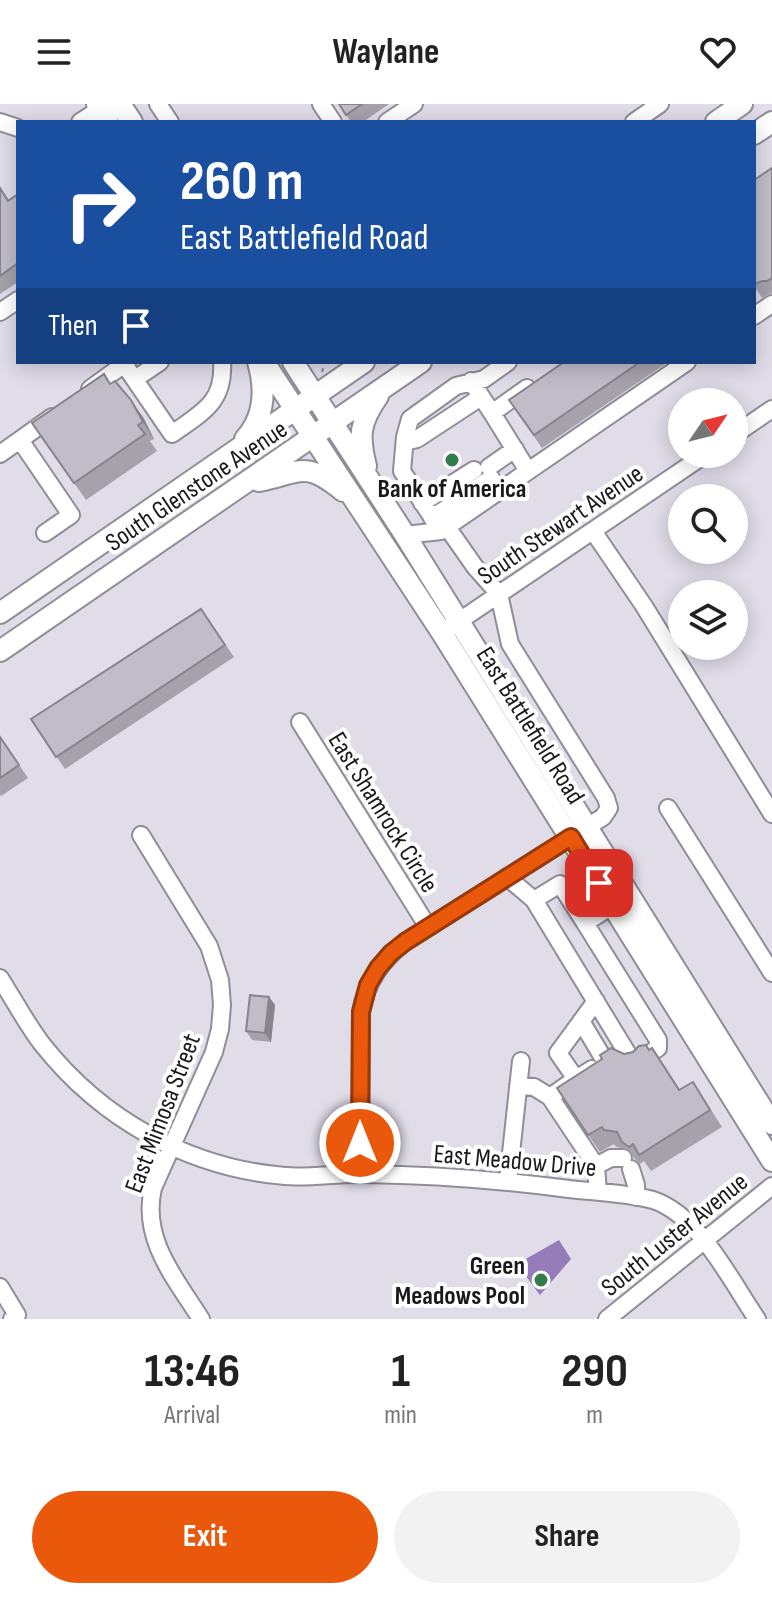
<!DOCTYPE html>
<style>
:root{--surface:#fff;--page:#f2f2f2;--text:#222;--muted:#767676;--accent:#ea580c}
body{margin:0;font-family:"Sofia Sans Condensed",sans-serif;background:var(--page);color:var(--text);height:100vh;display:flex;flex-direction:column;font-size:30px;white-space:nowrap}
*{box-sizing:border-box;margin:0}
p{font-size:26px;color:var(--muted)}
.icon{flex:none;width:44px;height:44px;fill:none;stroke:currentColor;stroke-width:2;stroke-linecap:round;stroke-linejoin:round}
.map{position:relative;height:1215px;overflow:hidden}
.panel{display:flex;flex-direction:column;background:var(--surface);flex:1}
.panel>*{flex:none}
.hud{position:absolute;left:16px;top:16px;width:740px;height:244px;border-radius:0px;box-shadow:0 4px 20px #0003;background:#1a4fa0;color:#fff;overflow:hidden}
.needle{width:52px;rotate:55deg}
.fabs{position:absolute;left:668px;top:284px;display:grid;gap:16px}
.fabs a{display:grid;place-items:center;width:80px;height:80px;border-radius:50%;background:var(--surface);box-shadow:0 4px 20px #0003;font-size:40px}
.pin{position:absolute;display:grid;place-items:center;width:68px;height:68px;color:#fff;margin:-34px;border-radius:16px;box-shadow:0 4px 12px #0006}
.me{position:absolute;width:88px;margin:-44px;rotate:0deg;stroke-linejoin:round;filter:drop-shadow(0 0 6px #0008)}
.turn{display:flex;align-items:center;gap:28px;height:168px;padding:0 32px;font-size:36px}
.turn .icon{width:104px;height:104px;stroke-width:2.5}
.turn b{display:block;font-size:56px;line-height:68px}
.then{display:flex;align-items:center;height:76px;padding:0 32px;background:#0003;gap:16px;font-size:30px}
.eta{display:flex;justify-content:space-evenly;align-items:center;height:136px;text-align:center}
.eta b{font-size:48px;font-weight:700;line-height:56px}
.primary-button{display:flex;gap:16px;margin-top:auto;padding:16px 32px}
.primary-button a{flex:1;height:92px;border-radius:48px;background:var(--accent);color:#fff;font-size:32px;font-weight:700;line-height:92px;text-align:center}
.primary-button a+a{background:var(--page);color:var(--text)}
header{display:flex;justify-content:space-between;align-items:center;height:104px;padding:0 32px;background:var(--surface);font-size:36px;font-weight:700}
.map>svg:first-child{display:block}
.water{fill:#957cba}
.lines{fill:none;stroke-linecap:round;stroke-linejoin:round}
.minor-casing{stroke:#918d98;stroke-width:20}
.major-casing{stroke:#918d98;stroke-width:24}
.path{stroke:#8d8992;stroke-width:2;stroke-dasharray:4 6;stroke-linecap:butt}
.minor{stroke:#fff;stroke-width:16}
.major{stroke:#fff;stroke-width:20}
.wall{fill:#a6a2ac}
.shaded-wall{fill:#87848c}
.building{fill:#c1bcc8;stroke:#87848c;stroke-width:2}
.route-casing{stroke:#983908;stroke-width:20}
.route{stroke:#ea580c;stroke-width:14}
.poi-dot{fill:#317d4b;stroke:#fff;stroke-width:3}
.labels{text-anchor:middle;stroke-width:8;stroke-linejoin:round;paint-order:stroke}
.street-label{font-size:26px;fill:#1a181c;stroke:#fff}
.poi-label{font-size:26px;font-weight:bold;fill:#1a181c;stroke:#fff}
</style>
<header><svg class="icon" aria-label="menu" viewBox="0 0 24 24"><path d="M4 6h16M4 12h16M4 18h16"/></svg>Waylane<svg class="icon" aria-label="heart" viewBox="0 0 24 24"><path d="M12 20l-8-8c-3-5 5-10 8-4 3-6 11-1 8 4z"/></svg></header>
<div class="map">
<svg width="772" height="1215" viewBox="0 0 772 1215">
<rect width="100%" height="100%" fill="#e0dce8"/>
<path class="water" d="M559 1136 571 1155 540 1191 517 1160Z"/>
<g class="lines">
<defs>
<path id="minor" d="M158 0 170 18
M321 0 333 18
M0 18 18 24
M80 18 108 0
M387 18 414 0
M634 18 660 0
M0 208 18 196
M754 212 772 200
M124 260 172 330C201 309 225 299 222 258
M135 275 160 258
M471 277 492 309 527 284
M90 285 127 258
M492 309 528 367
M734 331 772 305
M20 336 71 411 45 429
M405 338 417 335 481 293
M0 350 52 313
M489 363 515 345
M422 399 474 366
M432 414 491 374
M441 427 402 367 405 333 410 315 456 282 484 275 508 258
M593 427 644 502 772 710
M405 431 441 427 687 258
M449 524 706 350
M300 618 428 823
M668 704 772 869
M141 731 209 842 220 876 222 901 220 925 214 948 153 1084C141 1135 175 1174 201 1215
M507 773 534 796 560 780 585 819 613 801
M534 796 629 952 636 956 641 954
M585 819 658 936V944L652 948
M0 874C14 896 26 919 42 940 102 1016 189 1064 285 1072 312 1074 338 1069 364 1070 433 1071 501 1076 569 1085 597 1088 626 1089 653 1096 699 1111 731 1177 757 1215
M581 917 605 957
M592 965 576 975 558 949 596 897
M574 976 550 993 596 1062 598 1088
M518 982 534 983 550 993
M596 1062 611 1054H623
M631 1065 636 1081V1093
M360 1070 361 908C366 878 381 857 405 838L603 713 609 704 606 694 510 540 499 490 475 463 447 423
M508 1077 521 957
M0 1183 17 1211 12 1215
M607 1215 772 1082"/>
<path id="major" d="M97 0 108 18
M120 0 132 18
M716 18 742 0
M754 30 772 18
M264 258 442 529 772 1057
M293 258 405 431 772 1020
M245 335C265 313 266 286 258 258
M366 362C358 331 360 318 378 292
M259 377C300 369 304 355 343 387
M0 509 364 258
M0 547 421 258"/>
</defs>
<use href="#minor" class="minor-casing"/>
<use href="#major" class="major-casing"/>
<path class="path" d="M322 268 325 258"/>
<use href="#minor" class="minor"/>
<use href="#major" class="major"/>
</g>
<path class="wall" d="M339 0H389L363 18H351Z
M772 64V189L762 194 754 182V76Z
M0 84 9 96 18 90V178L0 190Z
M564 258H668L542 344 509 296Z
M111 280 143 313 154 335 150 337 157 347 86 396 32 319Z
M201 505 234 553 65 665 31 615Z
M0 633 28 674 1 692 0 691Z
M269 893 275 901 271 938 252 936 246 927Z
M649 946 664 961 680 986 693 978 722 1023 651 1067 644 1057 640 1060 634 1054 627 1045 616 1043 614 1040 600 1048 588 1031 624 950Z"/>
<path class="shaded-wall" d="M131 296 143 313 154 335 143 318Z
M269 893 275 901 271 938 265 929Z"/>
<path class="building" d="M339 0H362L346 11Z
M772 64V174L767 177H762L754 180V76Z
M0 84 8 97 18 90V159L0 172Z
M564 258H640L534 331 509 296Z
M104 270 110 280 115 277 131 296 143 318 138 321 145 330 74 379 32 319Z
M201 505 225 541 56 653 31 615Z
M0 633 19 661 0 674Z
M250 891 269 893 265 929 246 927Z
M646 941 649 946 652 944 679 986 693 978 710 1006 639 1051 633 1040 629 1043 622 1038 617 1028 604 1026 602 1023 588 1031 557 984 602 955 600 951 611 944 624 950 633 948 639 942Z"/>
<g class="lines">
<defs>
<path id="route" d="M360 1039 361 908 368 881 378 864 391 849 405 838 571 733 599 779"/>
</defs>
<use href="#route" class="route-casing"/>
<use href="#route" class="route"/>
</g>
<g class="poi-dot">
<circle cx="452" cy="356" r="8"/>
<circle cx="541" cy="1176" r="8"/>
</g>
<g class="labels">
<g class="street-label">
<text transform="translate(196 381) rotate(-34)" y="9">South Glenstone Avenue</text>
<text transform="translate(560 420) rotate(-34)" y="9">South Stewart Avenue</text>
<text transform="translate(531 621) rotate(58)" y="9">East Battlefield Road</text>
<text transform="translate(384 708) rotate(58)" y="9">East Shamrock Circle</text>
<text transform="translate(162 1009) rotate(-69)" y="9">East Mimosa Street</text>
<text transform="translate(515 1056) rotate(5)" y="9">East Meadow Drive</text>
<text transform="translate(674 1130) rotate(-39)" y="9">South Luster Avenue</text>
</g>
<g class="poi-label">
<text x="452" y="393">Bank of America</text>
<text x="525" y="1170" text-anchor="end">Green<tspan x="525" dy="30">Meadows Pool</tspan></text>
</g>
</g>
</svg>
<div class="fabs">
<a><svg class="needle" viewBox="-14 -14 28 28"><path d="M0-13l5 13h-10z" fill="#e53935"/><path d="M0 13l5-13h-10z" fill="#767676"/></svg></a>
<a><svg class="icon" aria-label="search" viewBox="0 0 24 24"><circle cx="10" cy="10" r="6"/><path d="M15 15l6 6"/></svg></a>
<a><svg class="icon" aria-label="layers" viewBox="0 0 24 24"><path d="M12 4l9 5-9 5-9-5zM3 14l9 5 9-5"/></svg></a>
</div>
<div class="pin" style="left:599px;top:779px;background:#d93025"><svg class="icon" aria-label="arrive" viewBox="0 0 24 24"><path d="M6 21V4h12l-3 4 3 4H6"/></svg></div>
<svg class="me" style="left:360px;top:1039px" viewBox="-20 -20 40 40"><circle r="17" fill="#ea580c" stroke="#fff" stroke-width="3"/><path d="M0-11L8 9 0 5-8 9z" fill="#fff"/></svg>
<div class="hud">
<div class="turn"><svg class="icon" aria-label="right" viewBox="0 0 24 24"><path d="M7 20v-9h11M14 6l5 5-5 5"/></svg><div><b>260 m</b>East Battlefield Road</div></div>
<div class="then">Then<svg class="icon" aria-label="arrive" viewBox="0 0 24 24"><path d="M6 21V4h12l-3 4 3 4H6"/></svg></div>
</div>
</div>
<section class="panel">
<div class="eta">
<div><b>13:46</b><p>Arrival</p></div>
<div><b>1</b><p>min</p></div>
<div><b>290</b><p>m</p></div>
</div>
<div class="primary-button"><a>Exit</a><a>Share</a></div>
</section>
